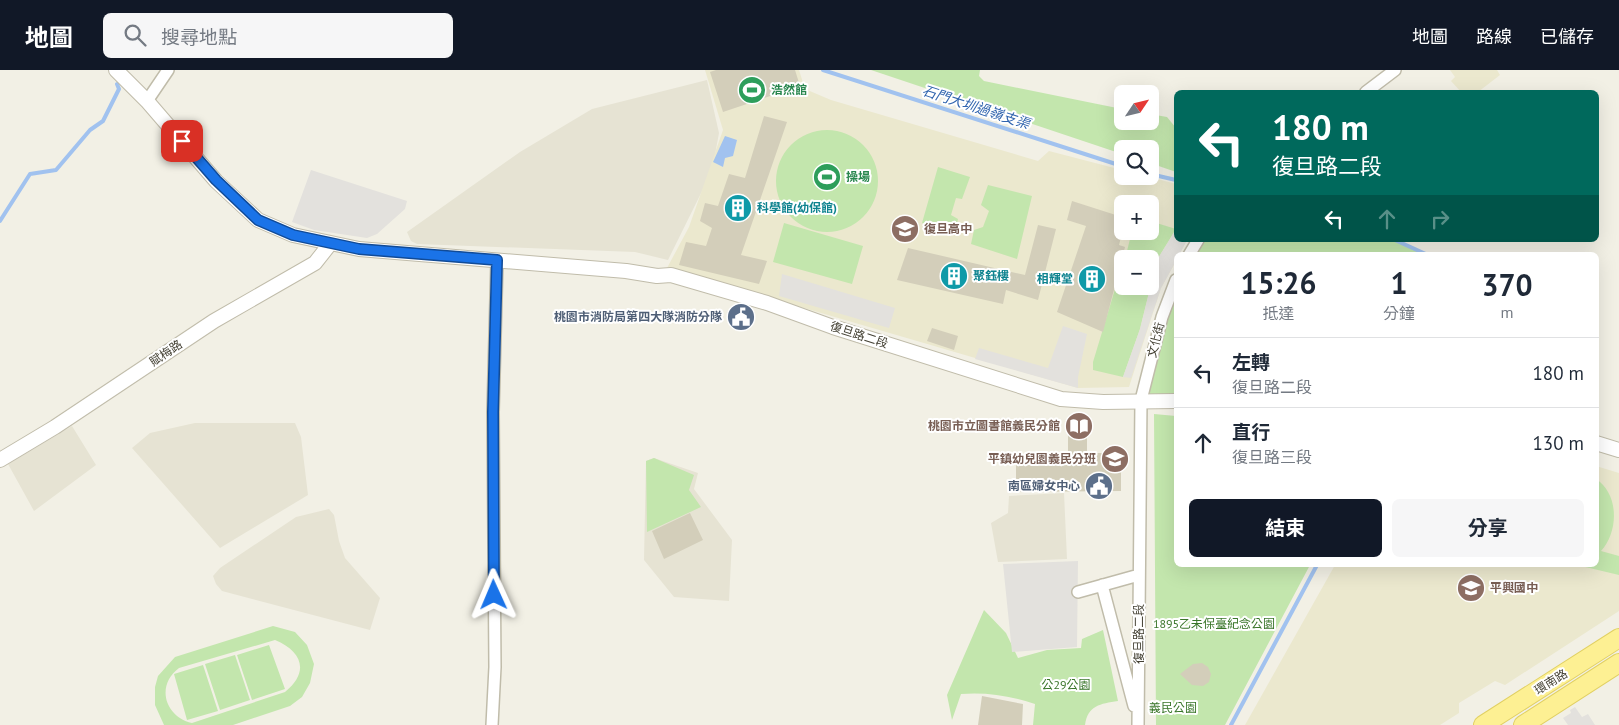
<!DOCTYPE html>
<html lang="zh-TW">
<meta charset="utf-8">
<style>
:root{--surface:#fff;--page:#f6f6f7;--text:#1f2937;--muted:#747a83;--line:#e0e1e3;--accent:#111827}
body{margin:0;font-family:"PT Sans","Noto Sans TC",sans-serif;background:var(--page);color:var(--text);height:100vh;display:flex;flex-direction:column;font-size:19px;white-space:nowrap}
*{box-sizing:border-box;margin:0}
p{font-size:16px;color:var(--muted)}
.icon{flex:none;width:28px;height:28px;fill:none;stroke:currentColor;stroke-width:2;stroke-linecap:round;stroke-linejoin:round}
.map{position:relative;flex:1;overflow:hidden}
.drawer{position:absolute;left:1174px;top:182px;width:425px;height:315px;display:flex;flex-direction:column;background:var(--surface);border-radius:8px;box-shadow:0 5px 20px #0002}
.drawer>*{flex:none}
.guide{position:absolute;left:1174px;top:20px;width:425px;height:152px;border-radius:8px;box-shadow:0 5px 20px #0002;background:#00695c;color:#fff;overflow:hidden}
.needle{width:32px;rotate:55deg}
.tools{position:absolute;left:1114px;top:15px;display:grid;gap:10px}
.tools a{display:grid;place-items:center;width:45px;height:45px;border-radius:8px;background:var(--surface);box-shadow:0 5px 20px #0002;font-size:25px}
.pin{position:absolute;display:grid;place-items:center;width:42px;height:42px;color:#fff;margin:-21px;border-radius:10px;box-shadow:0 2px 8px #0006}
.me{position:absolute;width:55px;margin:-28px;rotate:359deg;stroke-linejoin:round;filter:drop-shadow(0 0 4px #0008)}
.turn{display:flex;align-items:center;gap:18px;height:105px;padding:0 15px;font-size:22px}
.turn .icon{width:65px;height:65px;stroke-width:2.5}
.turn b{display:block;font-size:35px;line-height:42px}
.lanes{display:flex;align-items:center;height:48px;padding:0 15px;background:#0003;justify-content:center;gap:25px;direction:ltr}
.lanes .off{opacity:.35}
.eta{display:flex;justify-content:space-evenly;align-items:center;height:85px;text-align:center}
.eta b{font-size:30px;font-weight:700;line-height:35px}
.button{display:flex;gap:10px;margin-top:auto;padding:10px 15px}
.button a{flex:1;height:58px;border-radius:8px;background:var(--accent);color:#fff;font-size:20px;font-weight:700;line-height:58px;text-align:center}
.button a+a{background:var(--page);color:var(--text)}
ul{padding:0;list-style:none}
li{display:flex;align-items:center;gap:15px;height:70px;padding:0 15px;border-top:1px solid var(--line)}
li div{flex:1}
li b{display:block;font-size:19px}
li em{font-style:normal}
header{display:flex;align-items:center;gap:30px;box-sizing:border-box;height:70px;padding:0 25px;background:var(--accent);color:#fff}
header strong{font-size:24px}
nav{display:flex;gap:28px;margin-inline-start:auto;font-size:18px}
.search{width:350px;height:45px;background:var(--page);display:flex;align-items:center;gap:12px;box-sizing:border-box;padding:0 18px;border-radius:8px;color:var(--muted);font-size:19px}
.map>svg:first-child{display:block}
.residential{fill:#e6e3d3}
.education{fill:#ebe8ce;fill-rule:evenodd}
.green{fill:#c3e6ad;fill-rule:evenodd}
.parking{fill:#e3e1dd}
.water{fill:#a1c2ef}
.lines{fill:none;stroke-linecap:round;stroke-linejoin:round}
.stream{stroke:#a1c2ef;stroke-width:4}
.building{fill:#d3ceba}
.minor-casing{stroke:#c0bcaa;stroke-width:14}
.tertiary-casing{stroke:#c0bcaa;stroke-width:16}
.primary-casing{stroke:#e1d063;stroke-width:20}
.minor{stroke:#fff;stroke-width:11}
.tertiary{stroke:#fff;stroke-width:14}
.primary{stroke:#fdf093;stroke-width:18}
.route-casing{stroke:#114b97;stroke-width:12}
.route{stroke:#1a73e8;stroke-width:9}
.labels{text-anchor:middle;stroke-width:4;stroke-linejoin:round;paint-order:stroke}
.leisure-label{font-size:12px;font-weight:bold;fill:#27864d;stroke:#fff;text-anchor:start}
.culture-label{font-size:12px;font-weight:bold;fill:#0d838f;stroke:#fff;text-anchor:start}
.education-label{font-size:12px;font-weight:bold;fill:#785e54;stroke:#fff;text-anchor:start}
.service-label{font-size:12px;font-weight:bold;fill:#4e5e75;stroke:#fff;text-anchor:end}
.street-label{font-size:12px;fill:#444134;stroke:#fff}
.park-label{font-size:12px;fill:#397529;stroke:#fff}
.water-label{font-size:14px;font-style:italic;fill:#3064ae;stroke:#fff}
</style>
<header>
<strong>地圖</strong>
<div class="search"><svg class="icon" aria-label="search" viewBox="0 0 24 24"><circle cx="10" cy="10" r="6"/><path d="M15 15l6 6"/></svg>搜尋地點</div>
<nav><a>地圖</a><a>路線</a><a>已儲存</a></nav>
</header>
<div class="map">
<svg width="1619" height="655" viewBox="0 0 1619 655">
<rect width="100%" height="100%" fill="#f2f0e5"/>
<path class="residential" d="M707 10 719 63 712 101 668 190 635 182 417 174 411 171 407 162 520 82 592 39Z
M195 353H295L301 367 308 425 220 478 132 378 150 363Z
M72 356 96 395 34 441 8 394Z
M654 388 698 403 694 419 732 470 729 531 674 527 644 490 646 391Z
M1064 423 1067 489 998 492 991 453 1008 443 1009 426Z
M329 439 334 445 339 471 345 488 380 528 370 560 222 521 216 514 213 506 220 498 296 447Z"/>
<path class="education" d="M705 0H799L805 19 831 30 1038 91 1049 81 1122 100V106H1146L1176 114V170H1187L1179 185H1176V191L1161 218 1129 317 1078 318 667 198 689 157 723 60ZM1122 134H1150V161H1122ZM1122 189H1150V216H1122Z
M1450 0H1497L1500 5 1478 22H1461L1451 11 1455 7Z
M1596 396 1619 403V541L1505 615 1495 611 1459 633V643L1440 655H1245L1335 495H1596Z"/>
<path class="green" d="M871 0H980L979 6 984 11 1122 39V51H1150V44L1167 47 1176 58V102L1150 93V79H1122V84Z
M776 111a51 51 0 1 1 102 0a51 51 0 1 1-102 0Z
M938 97 970 107 962 129 956 128 951 145 958 149 955 163 922 153Z
M988 115 1032 126 1017 189 971 174 974 160 983 157 989 141 981 135Z
M1150 151 1176 159 1157 190 1140 259 1123 307 1093 300V292L1122 196V216H1150V189H1125L1132 161H1150Z
M784 153 863 176 852 214 773 192Z
M1199 170H1395L1428 185H1191Z
M1176 215V326L1149 325 1165 238Z
M1154 344 1176 346V495H1310L1225 655H1156Z
M654 388 694 405 689 420 701 437 647 462 646 391Z
M1596 409C1619 424 1619 461 1601 481L1619 486V505L1577 495H1596Z
M984 540 1006 563 1018 588 1047 580 1081 578 1082 569 1103 560 1118 631C1100 634 1088 635 1085 655H1033L1035 634C1011 626 987 622 961 624L952 650 947 625Z
M273 556 295 562 307 575 314 594 310 613 302 627 290 636 233 655H164L155 635V617L158 606 175 587ZM275 570C302 581 310 602 285 622L192 653C164 646 156 615 179 598Z
M269 575 285 619 252 630 237 585Z
M235 585 250 630 220 640 205 594Z
M203 595 218 641 187 650 174 604Z"/>
<path class="parking" d="M311 100 407 131 405 139 377 164 367 168 314 160 292 152Z
M1176 159V170H1187L1179 185H1176V191L1161 218 1131 308 1123 307 1140 259 1157 190Z
M782 204 895 238 889 258 779 226Z
M1063 256 1087 264 1078 307V318L975 289 979 278 1048 298Z
M1078 491 1077 577 1012 582 1003 494Z
M1575 637 1582 647 1588 644 1595 655H1568L1563 648 1571 643 1570 640Z"/>
<path class="water" d="M725 66 737 70 733 86 725 88 723 97 713 92Z"/>
<g class="lines">
<path class="stream" d="M823 0 1122 96
M1150 104 1176 110
M0 151 30 104 56 100 90 60 103 51 119 19 117 14
M1395 170 1428 185
M1231 655 1317 495"/>
</g>
<path class="building" d="M716 0H795L800 16 723 42 710 2Z
M764 46 787 52 741 185 767 191 759 214 679 195 686 172 706 176 712 158 700 151 705 133 718 136 729 104 745 108Z
M1072 131 1122 147V163L1119 175 1125 177 1103 262 1057 242 1086 156 1067 150Z
M1038 155 1056 159 1038 230 1006 220 1003 234 897 210 908 178 1025 205Z
M932 258 958 266 954 280 927 271Z
M1068 352H1087V383H1121V421L1016 422V386H1068Z
M690 443 703 470 664 489 652 461Z
M1202 593 1208 597 1211 604 1209 612 1203 616 1192 615 1180 604 1193 594Z
M982 626 1023 634 1022 655H978Z"/>
<g class="lines">
<defs>
<path id="minor" d="M1366 22 1395 0
M147 31 168 0
M1189 185 1198 170
M1102 515 1134 636
M1078 522 1139 505
M492 655 495 597 493 342 497 190
M1138 655 1141 330 1162 247 1176 210"/>
<path id="tertiary" d="M116 0 147 31 216 111 258 150 293 165 359 179 626 201 657 206 671 205 767 233 833 257 1061 329 1103 332 1176 331
M1596 373 1619 380
M0 390 55 357 214 251 315 193 330 174"/>
<path id="primary" d="M1483 655 1619 568
M1523 655 1619 593"/>
</defs>
<use href="#minor" class="minor-casing"/>
<use href="#tertiary" class="tertiary-casing"/>
<use href="#primary" class="primary-casing"/>
<use href="#minor" class="minor"/>
<use href="#tertiary" class="tertiary"/>
<use href="#primary" class="primary"/>
</g>
<g class="lines">
<defs>
<path id="route" d="M182 71 216 110 258 150 293 165 359 179 497 190 493 342 494 525"/>
</defs>
<use href="#route" class="route-casing"/>
<use href="#route" class="route"/>
</g>
<defs>
<symbol id="stadium-disc" viewBox="-11 -11 22 22"><circle r="9.5" fill="#2e9e5b" stroke="#fff"/><path d="M0-5a6.5 5 0 1 0 0 10a6.5 5 0 1 0 0-10ZM-3.5-1.8h7v3.6h-7Z" fill="#fff"/></symbol>
<symbol id="building-disc" viewBox="-11 -11 22 22"><circle r="9.5" fill="#0f9aa8" stroke="#fff"/><path d="M-4-6H4V6H1V3H-1V6H-4ZM-2.5-4.3h1.7v1.8h-1.7ZM.8-4.3h1.7v1.8H.8ZM-2.5-1h1.7V.8h-1.7ZM.8-1h1.7V.8H.8Z" fill="#fff"/></symbol>
<symbol id="school-disc" viewBox="-11 -11 22 22"><circle r="9.5" fill="#8d6e63" stroke="#fff"/><path d="M0-5L7-2L0 1L-7-2ZM-4 1L0 2.5L4 1V4Q0 6-4 4Z" fill="#fff"/></symbol>
<symbol id="civic-disc" viewBox="-11 -11 22 22"><circle r="9.5" fill="#5c6f8a" stroke="#fff"/><path d="M-.6-6.5H3V-4.5H.6V-3L4-1V1h2V6H-6V1h2V-1L-.6-3ZM-1.2 2.5V6h2.4V2.5Z" fill="#fff"/></symbol>
<symbol id="library-disc" viewBox="-11 -11 22 22"><circle r="9.5" fill="#8d6e63" stroke="#fff"/><path d="M-6-4Q-3-5.5-.7-3.5V5Q-3 3-6 4ZM6-4Q3-5.5 .7-3.5V5Q3 3 6 4Z" fill="#fff"/></symbol>
</defs>
<g fill-rule="evenodd">
<use href="#stadium-disc" x="736" y="4" width="32" height="32"/>
<use href="#stadium-disc" x="811" y="91" width="32" height="32"/>
<use href="#building-disc" x="722" y="122" width="32" height="32"/>
<use href="#school-disc" x="889" y="143" width="32" height="32"/>
<use href="#building-disc" x="938" y="190" width="32" height="32"/>
<use href="#building-disc" x="1076" y="193" width="32" height="32"/>
<use href="#civic-disc" x="725" y="231" width="32" height="32"/>
<use href="#library-disc" x="1063" y="340" width="32" height="32"/>
<use href="#school-disc" x="1099" y="373" width="32" height="32"/>
<use href="#civic-disc" x="1083" y="400" width="32" height="32"/>
<use href="#school-disc" x="1455" y="502" width="32" height="32"/>
</g>
<g class="labels">
<g class="leisure-label">
<text x="771" y="24">浩然館</text>
<text x="846" y="111">操場</text>
</g>
<g class="culture-label">
<text x="757" y="142">科學館(幼保館)</text>
<text x="973" y="210">聚鈺樓</text>
<text x="1073" y="213" text-anchor="end">相輝堂</text>
</g>
<g class="education-label">
<text x="924" y="163">復旦高中</text>
<text x="1060" y="360" text-anchor="end">桃園市立圖書館義民分館</text>
<text x="1096" y="393" text-anchor="end">平鎮幼兒園義民分班</text>
<text x="1490" y="522">平興國中</text>
</g>
<g class="service-label">
<text x="722" y="251">桃園市消防局第四大隊消防分隊</text>
<text x="1080" y="420">南區婦女中心</text>
</g>
<g class="street-label">
<text transform="translate(859 265) rotate(18)" y="4">復旦路二段</text>
<text transform="translate(1156 270) rotate(-76)" y="4">文化街</text>
<text transform="translate(166 283) rotate(-34)" y="4">賦梅路</text>
<text transform="translate(1139 564) rotate(-90)" y="4">復旦路二段</text>
<text transform="translate(1551 612) rotate(-32)" y="4">環南路</text>
</g>
<g class="park-label">
<text x="1214" y="558">1895乙未保臺紀念公園</text>
<text x="1066" y="619">公29公園</text>
<text x="1173" y="642">義民公園</text>
</g>
<g class="water-label">
<text transform="translate(976 37) rotate(18)" y="5">石門大圳過嶺支渠</text>
</g>
</g>
</svg>
<div class="tools">
<a><svg class="needle" viewBox="-14 -14 28 28"><path d="M0-13l5 13h-10z" fill="#e53935"/><path d="M0 13l5-13h-10z" fill="#747a83"/></svg></a>
<a><svg class="icon" aria-label="search" viewBox="0 0 24 24"><circle cx="10" cy="10" r="6"/><path d="M15 15l6 6"/></svg></a>
<a>+</a>
<a>−</a>
</div>
<div class="pin" style="left:182px;top:71px;background:#d93025"><svg class="icon" aria-label="arrive" viewBox="0 0 24 24"><path d="M6 21V4h12l-3 4 3 4H6"/></svg></div>
<svg class="me" style="left:494px;top:525px" viewBox="-20 -20 40 40"><path d="M0-17L14 15 0 8-14 15z" fill="#1a73e8" stroke="#fff" stroke-width="4"/></svg>
<div class="guide">
<div class="turn"><svg class="icon" aria-label="left" viewBox="0 0 24 24"><path d="M17 20v-9H6M10 6l-5 5 5 5"/></svg><div><b>180 m</b>復旦路二段</div></div>
<div class="lanes"><svg class="icon" aria-label="left" viewBox="0 0 24 24"><path d="M17 20v-9H6M10 6l-5 5 5 5"/></svg><svg class="icon off" aria-label="ahead" viewBox="0 0 24 24"><path d="M12 20V5M6 11l6-6 6 6"/></svg><svg class="icon off" aria-label="right" viewBox="0 0 24 24"><path d="M7 20v-9h11M14 6l5 5-5 5"/></svg></div>
</div>
<section class="drawer">
<div class="eta">
<div><b>15:26</b><p>抵達</p></div>
<div><b>1</b><p>分鐘</p></div>
<div><b>370</b><p>m</p></div>
</div>
<ul>
<li><svg class="icon" aria-label="left" viewBox="0 0 24 24"><path d="M17 20v-9H6M10 6l-5 5 5 5"/></svg><div><b>左轉</b><p>復旦路二段</p></div><em>180 m</em></li>
<li><svg class="icon" aria-label="ahead" viewBox="0 0 24 24"><path d="M12 20V5M6 11l6-6 6 6"/></svg><div><b>直行</b><p>復旦路三段</p></div><em>130 m</em></li>
</ul>
<div class="button"><a>結束</a><a>分享</a></div>
</section>
</div>
